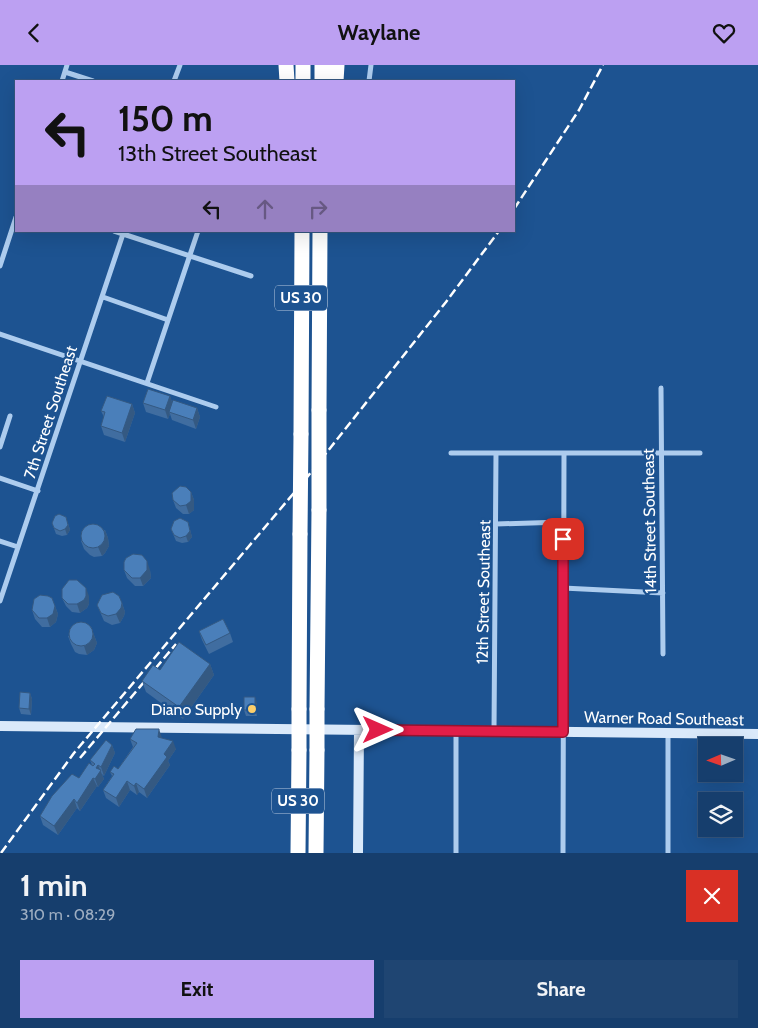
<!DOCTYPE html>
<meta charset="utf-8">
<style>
:root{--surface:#163e6d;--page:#1f4572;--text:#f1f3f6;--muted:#9eaec2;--line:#355780;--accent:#bca0f2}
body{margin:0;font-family:Cabin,sans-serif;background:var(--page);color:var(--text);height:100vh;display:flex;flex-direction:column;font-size:19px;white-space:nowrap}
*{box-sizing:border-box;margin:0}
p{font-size:16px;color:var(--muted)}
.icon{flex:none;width:28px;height:28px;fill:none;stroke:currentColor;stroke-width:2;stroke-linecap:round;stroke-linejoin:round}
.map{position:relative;height:788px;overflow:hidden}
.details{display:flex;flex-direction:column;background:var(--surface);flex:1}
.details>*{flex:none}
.banner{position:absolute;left:15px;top:15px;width:500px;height:152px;border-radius:0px;box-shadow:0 5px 20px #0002,0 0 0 1px var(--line);background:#bca0f2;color:#111;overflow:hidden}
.needle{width:32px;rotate:268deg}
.controls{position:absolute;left:698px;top:672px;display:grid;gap:10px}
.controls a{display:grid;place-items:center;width:45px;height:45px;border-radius:0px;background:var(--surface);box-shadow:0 5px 20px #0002,0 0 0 1px var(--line);font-size:25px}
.pin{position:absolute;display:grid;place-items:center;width:42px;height:42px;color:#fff;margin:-21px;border-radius:10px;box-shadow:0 2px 8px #0006}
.me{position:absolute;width:55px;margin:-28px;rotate:90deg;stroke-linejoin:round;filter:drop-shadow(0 0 4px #0008)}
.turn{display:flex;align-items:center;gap:18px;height:105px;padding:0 20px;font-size:22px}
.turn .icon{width:65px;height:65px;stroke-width:2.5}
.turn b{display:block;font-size:35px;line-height:42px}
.lanes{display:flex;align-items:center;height:48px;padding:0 20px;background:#0003;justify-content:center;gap:25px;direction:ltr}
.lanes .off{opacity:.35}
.round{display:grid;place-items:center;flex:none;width:52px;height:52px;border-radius:0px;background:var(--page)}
.summary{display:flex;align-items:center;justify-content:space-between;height:85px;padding:0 20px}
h1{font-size:30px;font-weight:700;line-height:38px}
.cta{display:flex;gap:10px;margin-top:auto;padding:10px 20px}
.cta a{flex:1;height:58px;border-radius:0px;background:var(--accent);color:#111;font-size:20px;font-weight:700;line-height:58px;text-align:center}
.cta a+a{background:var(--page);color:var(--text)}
header{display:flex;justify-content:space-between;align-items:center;height:65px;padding:0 20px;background:var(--accent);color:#111;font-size:22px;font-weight:700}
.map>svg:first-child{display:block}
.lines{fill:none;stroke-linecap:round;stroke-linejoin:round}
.street{stroke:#adccee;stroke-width:5}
.secondary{stroke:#dae9fa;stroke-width:10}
.highway{stroke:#fff;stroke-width:15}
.rail{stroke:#fff;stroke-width:2.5;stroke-dasharray:9 4;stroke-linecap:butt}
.highway-bridge{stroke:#fff;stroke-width:15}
.wall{fill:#406da0}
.shaded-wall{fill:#345982}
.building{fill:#4a7fba;stroke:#345982}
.route-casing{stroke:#92132f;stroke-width:12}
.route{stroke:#e11d48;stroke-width:9}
.poi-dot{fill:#fdcf6b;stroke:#1d5391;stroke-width:2}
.labels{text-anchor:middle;stroke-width:4.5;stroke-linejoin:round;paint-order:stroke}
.shield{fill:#1d5391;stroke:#bbcbde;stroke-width:1}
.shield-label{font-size:15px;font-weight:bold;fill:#fff}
.street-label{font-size:16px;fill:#fff;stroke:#1d5391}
.poi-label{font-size:16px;fill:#fff;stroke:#1d5391;text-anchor:end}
</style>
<header><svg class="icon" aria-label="back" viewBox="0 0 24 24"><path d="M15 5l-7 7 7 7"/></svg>Waylane<svg class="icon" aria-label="heart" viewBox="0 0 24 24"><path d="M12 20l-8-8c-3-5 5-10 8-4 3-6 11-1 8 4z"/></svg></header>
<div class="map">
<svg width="758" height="788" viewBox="0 0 758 788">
<rect width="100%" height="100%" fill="#1d5391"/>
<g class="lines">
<path class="street" d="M65 7 93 16
M62 16 67 0
M174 16 180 0
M369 16 371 0
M114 166 251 211
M0 201 16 152
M103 232 168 255
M0 269 216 342
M147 318 198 166
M661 323 663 589
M0 382 10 351
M451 388H700
M0 413 38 426
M496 459 563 457
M0 476 18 482
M563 523 663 528
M0 536 124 166
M494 666 496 388
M456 788V666
M563 788 564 388
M668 788V669"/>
<path class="secondary" d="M0 661 758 669
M358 788 359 665"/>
<path class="highway" d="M286 0 287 16
M303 16V0
M322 16V0
M336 16 337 0
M319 345 320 166
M301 369 302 166
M299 644 300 469
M317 644 319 445
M298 788 299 685
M316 788 317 685"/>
<path class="rail" d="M514 144 579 45 603 0
M80 693 176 579
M1 788 74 688 304 416 446 237 499 166"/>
<path class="highway-bridge" d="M319 445V345
M300 469 301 369
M299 685V644
M317 685V644"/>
</g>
<path class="wall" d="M170 331 172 337 197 343 200 352 196 364 172 355 170 349 168 354 146 347 143 338Z
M132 339 135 348 125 377 104 370 101 361 104 352 101 346Z
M191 427 194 435V445L189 449H183L176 443 173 435Z
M188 457 192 472 188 477 182 478 176 476 171 464Z
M52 458H68L70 465 67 470 62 471 56 469Z
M105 465 108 473 109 481 105 488 102 491 94 492 90 490 84 484 81 476Z
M124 505H150L151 513 143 521H135L127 513Z
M89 531V539L87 543 80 548 72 547 66 541 62 533Z
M122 538 125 547 124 551 120 558 112 560 104 556 97 540Z
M55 541 58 549 56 557 50 562H42L35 554 32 545Z
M91 562 97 578 94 585 87 590 79 589 75 587 71 579 68 571Z
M199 566 230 568 233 577 209 589 202 575Z
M210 599 214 610 183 654 146 627 142 616 160 605Z
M30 628 32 634 31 650 21 649 19 643Z
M257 638V651H246L244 645Z
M162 673 176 684 168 696 170 700 147 733 139 727 137 730 130 725 119 742 106 733 103 725 112 711 110 707 118 704 133 682 130 674Z
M112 680 115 688 104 711 102 709 104 714 98 722 97 721 80 746 77 743 58 770 43 760 40 751 92 700 90 695Z"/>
<path class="shaded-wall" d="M170 331 173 340 169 347 170 349 168 354 165 345Z
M132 339 135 348 125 377 122 368Z
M197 343 200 352 196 364 193 355Z
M191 427 194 435V445L189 449 186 440Z
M66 452 70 465 67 470 65 464Z
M188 457 192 472 188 477 186 471Z
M105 465 108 473 109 481 105 488 102 491 98 482Z
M147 496 150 505 151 513 143 521 140 513Z
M86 523 89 531V539L87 543 80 548 77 539Z
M122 538 125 547 124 551 120 558 116 549Z
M55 541 58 549 56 557 50 562 47 553Z
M91 562 97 578 94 585 87 590 84 581Z
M210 599 214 610 183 654 179 642Z
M30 628 32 634 31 650 29 644Z
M255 632 257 638V651L255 645Z
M159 664 162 673 158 672Z
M173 676 176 684 168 696 170 700 147 733 144 724 164 689Z
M112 680 115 688 104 711 101 702Z
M98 700 104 714 98 722 95 714 96 703Z
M93 713 97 721 80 746 77 738Z
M127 716 130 725 119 742 116 733Z
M136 718 139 727 137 730 134 721Z
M74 734 77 743 58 770 54 761Z"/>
<path class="building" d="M148 324 170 331 165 345 143 338Z
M107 331 132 339 122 368 101 361 105 347 101 346Z
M173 335 197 343 193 355 169 347Z
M180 421 186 422 191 427V436L186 440 180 441 173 435 172 428Z
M59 449 66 452 68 460 65 464 60 466 54 463 52 458 55 451Z
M180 453 188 457 190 466 186 471 180 473 174 470 171 464 174 456Z
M81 471a12 12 0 1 1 24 0a12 12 0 1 1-24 0Z
M133 489 142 490 147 496V505L140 513H132L124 505V497L126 493Z
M69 515H77L86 523V531L84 535 77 539H68L62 533V524Z
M113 527 119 531 122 538 121 543 116 549 108 551 101 548 97 540 102 530Z
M40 530 48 531 52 533 55 541 53 549 47 553H39L32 545 34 534Z
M223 554 230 568 206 580 199 566Z
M69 569a12 12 0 1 1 24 0a12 12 0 1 1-24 0Z
M179 577 210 599 179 642 142 616 153 600 160 605Z
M20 627 30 628 29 644 19 643Z
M244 632H255V645H244Z
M136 664H159L158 672 173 676 164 689 167 692 144 724 136 718 134 721 127 716 116 733 103 725 114 709 110 707 114 701 118 704 137 678 130 674Z
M106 675 112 680 101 702 98 700 96 703 101 705 95 714 93 713 77 738 74 734 54 761 40 751 52 731 72 709 79 713 89 698 93 701 95 699 90 695Z"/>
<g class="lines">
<defs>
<path id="route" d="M378 665 563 667V474"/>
</defs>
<use href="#route" class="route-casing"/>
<use href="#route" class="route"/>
</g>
<circle class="poi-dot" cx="252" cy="644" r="5"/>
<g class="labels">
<g class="shield">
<rect x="275" y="220.5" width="52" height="25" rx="4"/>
<rect x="272" y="723.5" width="52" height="25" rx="4"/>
</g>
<g class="shield-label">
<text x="301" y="238">US 30</text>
<text x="298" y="741">US 30</text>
</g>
<g class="street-label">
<text transform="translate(50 347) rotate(-72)" y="6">7th Street Southeast</text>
<text transform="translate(649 456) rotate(-91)" y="6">14th Street Southeast</text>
<text transform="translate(483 527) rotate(-89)" y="6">12th Street Southeast</text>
<text transform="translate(664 653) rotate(1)" y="6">Warner Road Southeast</text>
</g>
<g class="poi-label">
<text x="242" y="650">Diano Supply</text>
</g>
</g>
</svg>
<div class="controls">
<a><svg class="needle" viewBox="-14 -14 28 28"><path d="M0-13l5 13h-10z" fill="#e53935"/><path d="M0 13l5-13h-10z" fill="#9eaec2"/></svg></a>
<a><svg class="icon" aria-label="layers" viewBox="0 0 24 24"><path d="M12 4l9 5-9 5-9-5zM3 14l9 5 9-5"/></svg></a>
</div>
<div class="pin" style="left:563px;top:474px;background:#d93025"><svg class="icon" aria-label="arrive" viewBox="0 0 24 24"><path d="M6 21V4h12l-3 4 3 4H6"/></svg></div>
<svg class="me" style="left:378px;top:665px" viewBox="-20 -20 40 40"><path d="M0-17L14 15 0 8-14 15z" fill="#e11d48" stroke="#fff" stroke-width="4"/></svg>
<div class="banner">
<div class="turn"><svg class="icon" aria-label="left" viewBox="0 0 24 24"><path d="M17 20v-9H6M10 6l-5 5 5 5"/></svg><div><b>150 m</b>13th Street Southeast</div></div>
<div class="lanes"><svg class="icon" aria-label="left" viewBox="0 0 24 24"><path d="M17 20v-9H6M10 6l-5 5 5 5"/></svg><svg class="icon off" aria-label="ahead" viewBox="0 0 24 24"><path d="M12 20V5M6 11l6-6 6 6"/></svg><svg class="icon off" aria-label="right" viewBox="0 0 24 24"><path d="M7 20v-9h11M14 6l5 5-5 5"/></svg></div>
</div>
</div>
<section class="details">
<div class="summary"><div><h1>1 min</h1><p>310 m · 08:29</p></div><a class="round" style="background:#d93025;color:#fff"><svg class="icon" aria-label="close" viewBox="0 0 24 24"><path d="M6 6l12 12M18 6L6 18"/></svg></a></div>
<div class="cta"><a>Exit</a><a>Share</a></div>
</section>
